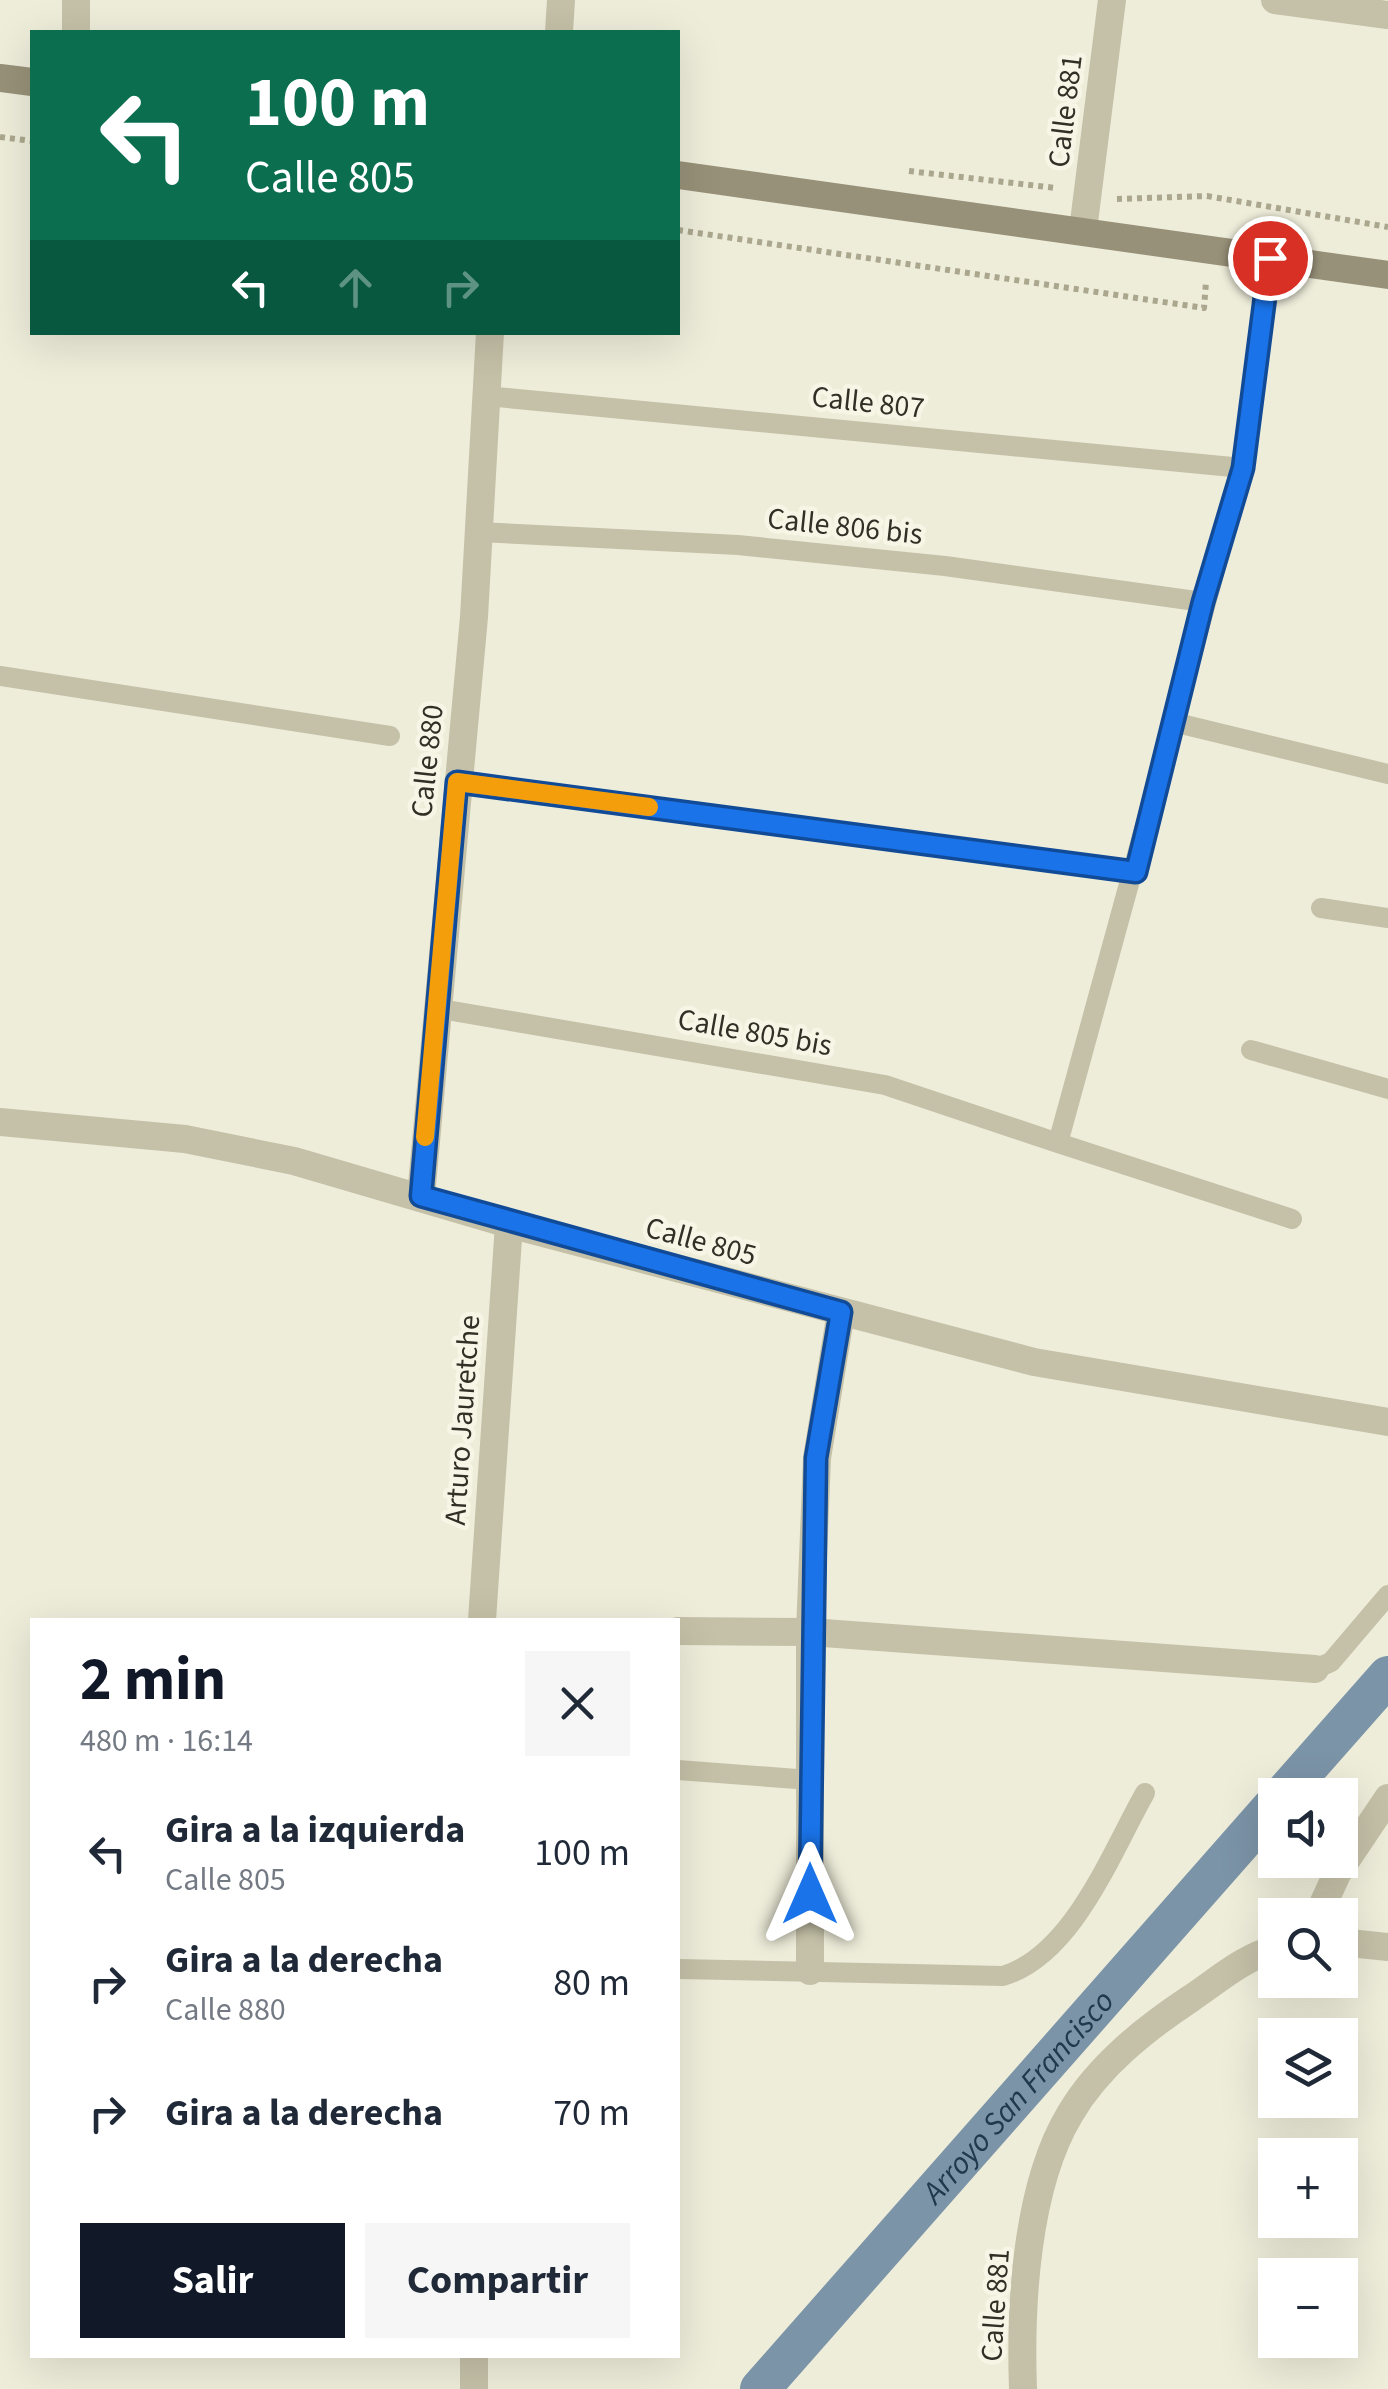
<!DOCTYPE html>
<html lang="es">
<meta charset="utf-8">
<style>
:root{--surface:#fff;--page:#f6f6f7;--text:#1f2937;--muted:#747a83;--accent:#111827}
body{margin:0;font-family:"Source Sans 3",sans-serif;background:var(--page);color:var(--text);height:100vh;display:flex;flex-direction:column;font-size:38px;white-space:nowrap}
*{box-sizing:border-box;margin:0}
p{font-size:32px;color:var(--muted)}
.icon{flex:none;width:55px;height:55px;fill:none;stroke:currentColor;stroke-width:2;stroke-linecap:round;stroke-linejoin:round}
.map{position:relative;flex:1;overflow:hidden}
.panel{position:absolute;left:30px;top:1618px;width:650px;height:740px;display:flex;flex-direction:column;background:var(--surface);border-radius:0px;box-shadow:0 10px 40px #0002}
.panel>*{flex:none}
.guide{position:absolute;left:30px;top:30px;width:650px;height:305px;border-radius:0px;box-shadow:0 10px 40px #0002;background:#0b6e4f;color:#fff;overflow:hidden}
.buttons{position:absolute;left:1258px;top:1778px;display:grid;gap:20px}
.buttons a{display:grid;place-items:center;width:100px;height:100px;border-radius:0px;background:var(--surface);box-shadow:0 10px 40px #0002;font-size:50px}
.pin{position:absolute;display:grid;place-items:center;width:85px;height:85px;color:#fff;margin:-42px;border:5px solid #fff;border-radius:50%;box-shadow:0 2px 10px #0007}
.me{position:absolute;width:110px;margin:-55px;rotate:0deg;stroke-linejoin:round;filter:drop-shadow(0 0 8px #0008)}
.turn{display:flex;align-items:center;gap:35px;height:210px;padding:0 50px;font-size:45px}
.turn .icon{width:130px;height:130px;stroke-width:2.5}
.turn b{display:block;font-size:70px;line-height:85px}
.lanes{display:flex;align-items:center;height:95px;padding:0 50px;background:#0003;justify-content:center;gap:50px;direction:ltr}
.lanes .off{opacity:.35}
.round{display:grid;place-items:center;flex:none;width:105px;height:105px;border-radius:0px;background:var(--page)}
.head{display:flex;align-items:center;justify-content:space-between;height:170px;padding:0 50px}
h1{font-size:60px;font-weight:700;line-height:75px;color:var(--accent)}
.action{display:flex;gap:20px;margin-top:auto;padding:20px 50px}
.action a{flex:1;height:115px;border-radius:0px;background:var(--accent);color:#fff;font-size:40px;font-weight:700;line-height:115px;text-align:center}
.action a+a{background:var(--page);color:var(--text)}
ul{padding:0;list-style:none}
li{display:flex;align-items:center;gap:30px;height:130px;padding:0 50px}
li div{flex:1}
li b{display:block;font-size:38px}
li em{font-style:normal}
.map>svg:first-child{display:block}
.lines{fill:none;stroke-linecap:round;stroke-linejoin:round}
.canal{stroke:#7c94a8;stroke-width:40}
.path{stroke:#aba78e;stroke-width:6;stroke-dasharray:5 5;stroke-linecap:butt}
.service{stroke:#c5c1a8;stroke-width:20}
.minor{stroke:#c5c1a8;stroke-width:28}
.secondary{stroke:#989179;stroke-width:28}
.route-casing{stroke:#114b97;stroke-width:25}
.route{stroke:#1a73e8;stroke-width:18}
.slow{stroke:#f59e0b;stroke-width:18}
.labels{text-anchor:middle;stroke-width:9;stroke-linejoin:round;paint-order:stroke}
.street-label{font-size:30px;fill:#322f27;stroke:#f7f6e6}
.water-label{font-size:32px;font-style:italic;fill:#21394f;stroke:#f7f6e6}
</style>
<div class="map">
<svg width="1388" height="2389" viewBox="0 0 1388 2389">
<rect width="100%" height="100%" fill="#eeedda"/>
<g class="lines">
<g class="canal">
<path d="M1283 1795 1388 1676"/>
<path id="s1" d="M760 2389 1275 1804"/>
</g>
<path class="path" d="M0 137 32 141
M909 171 1056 188
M1117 199 1207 196 1388 227
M678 230 1204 308 1206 282"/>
<path class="service" d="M1269 258 1243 468 1058 1143 1292 1219
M486 396 1243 468
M479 532 738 545 945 566 1203 602
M0 676 390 736
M1173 722 1388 774
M457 781 1136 872
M1321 908 1388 918
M435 1008 885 1085 1058 1143
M1251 1050 1388 1089
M1315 1669 1331 1662 1388 1595
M678 1770 810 1780
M678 1969 1003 1976C1073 1955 1111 1853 1145 1793"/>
<path class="minor" d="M1275 0 1388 15
M76 32V0
M559 32 561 0
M1083 230 1112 0
M0 1122 185 1139 294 1161 509 1224 1034 1362 1388 1422
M421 1196 474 617 490 332
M482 1620 509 1224
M678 1631 810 1632 1315 1669
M1318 1915 1337 1874 1388 1798
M1340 1942 1388 1947
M810 1971V1632L817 1458 841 1312
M474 2389V2355
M1023 2389C1020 2305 1026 2187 1070 2114 1098 2066 1145 2029 1190 1999 1217 1981 1244 1957 1275 1949"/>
<path class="secondary" d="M0 78 32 82
M678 175 1388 275"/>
</g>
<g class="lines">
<defs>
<path id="route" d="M810 1894 816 1458 841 1312 421 1196 457 782 1136 872 1203 602 1243 468 1270 258"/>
</defs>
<use href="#route" class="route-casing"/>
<use href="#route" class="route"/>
<path class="slow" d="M425 1137 457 782 649 807"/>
</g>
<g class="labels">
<g class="street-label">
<text transform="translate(1065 111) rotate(-83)" y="10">Calle 881</text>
<text transform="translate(868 402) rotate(6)" y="10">Calle 807</text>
<text transform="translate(845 526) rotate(6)" y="10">Calle 806 bis</text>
<text transform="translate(427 761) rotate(-84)" y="10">Calle 880</text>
<text transform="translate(755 1032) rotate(10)" y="10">Calle 805 bis</text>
<text transform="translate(701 1241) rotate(15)" y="10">Calle 805</text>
<text transform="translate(462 1420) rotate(-86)" y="10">Arturo Jauretche</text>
<text transform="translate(995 2305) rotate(-86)" y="10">Calle 881</text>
</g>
<g class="water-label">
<text dy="11" stroke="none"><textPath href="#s1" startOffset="390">Arroyo San Francisco</textPath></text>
</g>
</g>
</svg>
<div class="buttons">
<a><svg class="icon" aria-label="sound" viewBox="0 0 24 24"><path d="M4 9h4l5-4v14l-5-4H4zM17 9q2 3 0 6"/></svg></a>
<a><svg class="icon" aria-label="search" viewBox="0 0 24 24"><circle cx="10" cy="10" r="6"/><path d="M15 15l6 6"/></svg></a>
<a><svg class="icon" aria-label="layers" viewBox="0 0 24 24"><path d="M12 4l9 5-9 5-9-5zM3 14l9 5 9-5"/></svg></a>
<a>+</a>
<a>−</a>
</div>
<div class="pin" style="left:1270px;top:258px;background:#d93025"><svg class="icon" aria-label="arrive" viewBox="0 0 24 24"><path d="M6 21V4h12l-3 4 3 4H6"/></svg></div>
<svg class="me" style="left:810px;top:1894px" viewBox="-20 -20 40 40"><path d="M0-17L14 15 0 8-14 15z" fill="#1a73e8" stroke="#fff" stroke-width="4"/></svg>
<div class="guide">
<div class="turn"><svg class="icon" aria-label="left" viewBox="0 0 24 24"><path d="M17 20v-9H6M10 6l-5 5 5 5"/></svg><div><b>100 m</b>Calle 805</div></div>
<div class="lanes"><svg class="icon" aria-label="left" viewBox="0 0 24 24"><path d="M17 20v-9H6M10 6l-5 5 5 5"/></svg><svg class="icon off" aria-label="ahead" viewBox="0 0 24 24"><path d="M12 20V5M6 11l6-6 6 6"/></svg><svg class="icon off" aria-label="right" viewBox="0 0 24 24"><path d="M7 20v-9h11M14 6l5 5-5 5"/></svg></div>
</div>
<section class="panel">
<div class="head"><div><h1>2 min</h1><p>480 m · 16:14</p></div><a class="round"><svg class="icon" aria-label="close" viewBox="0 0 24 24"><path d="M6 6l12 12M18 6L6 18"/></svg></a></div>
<ul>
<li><svg class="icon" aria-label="left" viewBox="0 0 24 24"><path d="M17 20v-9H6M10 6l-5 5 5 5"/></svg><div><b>Gira a la izquierda</b><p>Calle 805</p></div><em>100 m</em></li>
<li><svg class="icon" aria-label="right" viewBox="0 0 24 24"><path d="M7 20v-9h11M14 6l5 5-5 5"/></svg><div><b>Gira a la derecha</b><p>Calle 880</p></div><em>80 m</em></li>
<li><svg class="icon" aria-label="right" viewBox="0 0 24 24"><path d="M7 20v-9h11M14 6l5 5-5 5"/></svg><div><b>Gira a la derecha</b></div><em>70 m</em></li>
</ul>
<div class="action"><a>Salir</a><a>Compartir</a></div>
</section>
</div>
